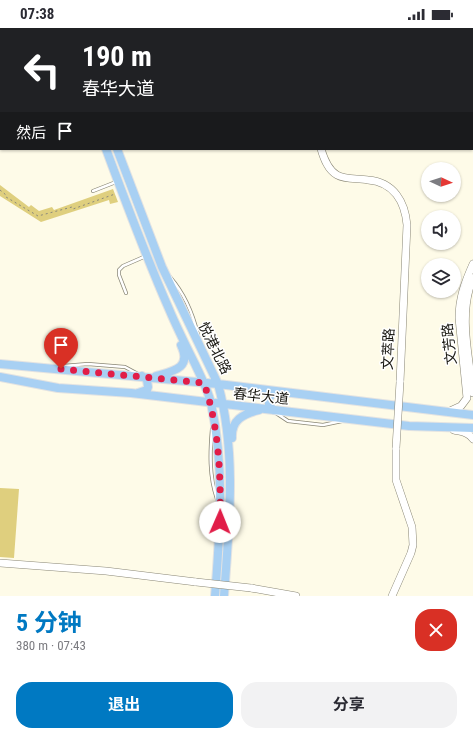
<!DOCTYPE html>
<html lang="zh">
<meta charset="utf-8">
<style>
:root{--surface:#fff;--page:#f2f2f3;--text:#2b2b33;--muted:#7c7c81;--accent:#0079c2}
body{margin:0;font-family:"Roboto Condensed","Noto Sans SC",sans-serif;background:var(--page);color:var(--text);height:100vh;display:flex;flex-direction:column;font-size:15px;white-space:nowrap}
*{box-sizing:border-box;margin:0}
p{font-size:13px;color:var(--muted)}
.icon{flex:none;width:22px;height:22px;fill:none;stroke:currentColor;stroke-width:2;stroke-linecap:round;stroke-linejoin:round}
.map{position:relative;height:568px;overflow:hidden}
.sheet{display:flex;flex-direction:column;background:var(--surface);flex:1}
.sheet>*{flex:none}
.guide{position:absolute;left:0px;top:0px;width:473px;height:122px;box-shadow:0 1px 3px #0004;background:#202124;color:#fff;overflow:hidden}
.needle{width:26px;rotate:93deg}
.controls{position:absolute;left:421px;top:134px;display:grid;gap:8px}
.controls a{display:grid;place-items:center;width:40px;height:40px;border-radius:50%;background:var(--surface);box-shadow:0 1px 3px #0004;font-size:20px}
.pin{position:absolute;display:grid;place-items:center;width:34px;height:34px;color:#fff;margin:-41px -17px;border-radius:50% 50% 50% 0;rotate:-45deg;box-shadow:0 0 4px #0007}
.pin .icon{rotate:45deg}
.me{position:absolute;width:44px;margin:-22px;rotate:1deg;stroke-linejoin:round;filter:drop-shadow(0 0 3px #0008)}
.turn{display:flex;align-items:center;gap:14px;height:84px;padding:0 16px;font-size:18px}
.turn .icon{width:52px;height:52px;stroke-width:2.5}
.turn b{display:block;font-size:28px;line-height:34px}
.then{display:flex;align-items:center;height:38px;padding:0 16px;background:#0003;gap:8px;font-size:15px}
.round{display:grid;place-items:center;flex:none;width:42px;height:42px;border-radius:16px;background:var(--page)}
.headline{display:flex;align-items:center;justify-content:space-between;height:68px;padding:0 16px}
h1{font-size:24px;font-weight:700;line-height:30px;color:var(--accent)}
.button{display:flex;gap:8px;margin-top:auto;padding:8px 16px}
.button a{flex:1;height:46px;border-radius:16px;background:var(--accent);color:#fff;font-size:16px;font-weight:700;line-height:46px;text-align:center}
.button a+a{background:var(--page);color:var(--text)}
.status{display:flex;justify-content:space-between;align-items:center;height:28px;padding:0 20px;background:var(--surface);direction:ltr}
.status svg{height:11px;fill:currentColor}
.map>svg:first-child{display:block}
.green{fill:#dfcf7e}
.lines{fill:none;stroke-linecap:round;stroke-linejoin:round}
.service-casing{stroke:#8a8776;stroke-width:4}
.tertiary-casing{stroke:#8a8776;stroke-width:8}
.primary-casing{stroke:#e3e3e2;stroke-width:10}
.path{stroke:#8a887b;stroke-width:1;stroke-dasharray:2 3;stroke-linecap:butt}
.service{stroke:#fff;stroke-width:2.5}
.tertiary{stroke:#fff;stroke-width:7}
.primary{stroke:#a8d0f3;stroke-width:8}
.tertiary-bridge-casing{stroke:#8a8776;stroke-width:8;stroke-linecap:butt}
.tertiary-bridge{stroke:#fff;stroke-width:7}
.route{stroke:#e11d48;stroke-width:7;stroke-dasharray:0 12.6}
.labels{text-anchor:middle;stroke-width:3;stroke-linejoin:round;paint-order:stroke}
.street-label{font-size:14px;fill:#16150f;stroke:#fff}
</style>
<div class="status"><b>07:38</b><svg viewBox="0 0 49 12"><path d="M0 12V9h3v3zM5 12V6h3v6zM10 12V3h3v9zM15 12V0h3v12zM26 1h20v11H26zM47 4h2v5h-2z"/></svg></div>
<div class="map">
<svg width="473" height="568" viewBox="0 0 473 568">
<rect width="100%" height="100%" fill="#fefbe8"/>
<path class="green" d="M0 157 29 179 31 177 39 183 52 179 54 182 113 161 118 174 110 176 109 172 41 194 0 168Z
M0 460 19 461 14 530 0 529Z"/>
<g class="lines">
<defs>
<path id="service" d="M93 163 116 154
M170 249C184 265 193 286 198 307
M126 265 119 247V242L123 238 146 228
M63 338 88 336 125 339 138 346
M276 385 288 393 323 397 342 393
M212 401C210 424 209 448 217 471"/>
<path id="tertiary" d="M290 0V1
M401 0 402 1
M0 52 1 54
M472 74H473
M0 87 1 86
M321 121C324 131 328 142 337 147 346 152 358 150 368 152 394 154 405 174 407 197L400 354
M473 250C458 286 469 327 473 365
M448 384 461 378 467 370 459 290C459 270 465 254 473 236
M454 402C462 404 468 404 473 411
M0 535 106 543 196 554
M251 560 296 568
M392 568 411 525 413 517 412 499 396 452V420"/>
<path id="primary" d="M72 0V1
M81 0V1
M106 121C126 175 146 229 169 281 177 300 186 318 195 336 201 349 208 362 211 375 225 439 220 504 215 568
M117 121 162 239 218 356C237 425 229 498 224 568
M0 336 218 356 473 387
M156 348C174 343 192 340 181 317
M0 349 58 360 131 365 409 398 473 400
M138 365 147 362 148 359 147 352 142 348
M273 382 269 377V370L273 365 279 364
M232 410C231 392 243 386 259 382"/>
</defs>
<use href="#service" class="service-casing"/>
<use href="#tertiary" class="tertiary-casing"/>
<use href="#primary" class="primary-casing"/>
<path class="path" d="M0 162 6 167V169L38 188 72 179 73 181 115 166"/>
<use href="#service" class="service"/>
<use href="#tertiary" class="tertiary"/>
<use href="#primary" class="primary"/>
<defs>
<path id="tertiary-bridge" d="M396 420 400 354
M196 554 251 560"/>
</defs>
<use href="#tertiary-bridge" class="tertiary-bridge-casing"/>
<use href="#tertiary-bridge" class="tertiary-bridge"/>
</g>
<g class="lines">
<path class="route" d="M61 341 204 355C219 399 221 447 220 494"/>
</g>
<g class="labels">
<g class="street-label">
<text transform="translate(449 316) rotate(-96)" y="5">文芳路</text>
<text transform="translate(215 320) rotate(64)" y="5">悦港北路</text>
<text transform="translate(388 321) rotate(-87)" y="5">文萃路</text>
<text transform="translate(261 368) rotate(6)" y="5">春华大道</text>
</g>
</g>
</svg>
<div class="controls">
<a><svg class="needle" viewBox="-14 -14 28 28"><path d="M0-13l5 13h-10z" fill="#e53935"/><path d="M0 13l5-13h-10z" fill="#7c7c81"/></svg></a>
<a><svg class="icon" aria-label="sound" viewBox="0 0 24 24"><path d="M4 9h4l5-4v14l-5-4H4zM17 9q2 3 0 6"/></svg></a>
<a><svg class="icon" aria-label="layers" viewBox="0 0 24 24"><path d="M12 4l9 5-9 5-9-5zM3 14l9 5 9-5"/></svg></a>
</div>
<div class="pin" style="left:61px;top:341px;background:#d93025"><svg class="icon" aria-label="arrive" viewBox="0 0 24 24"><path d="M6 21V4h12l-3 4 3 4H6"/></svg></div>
<svg class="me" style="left:220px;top:494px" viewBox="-20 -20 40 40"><circle r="19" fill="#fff"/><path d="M0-13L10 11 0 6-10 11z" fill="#e11d48"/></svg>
<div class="guide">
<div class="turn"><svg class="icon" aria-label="left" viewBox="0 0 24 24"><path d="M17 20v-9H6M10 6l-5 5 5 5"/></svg><div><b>190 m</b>春华大道</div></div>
<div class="then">然后<svg class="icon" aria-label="arrive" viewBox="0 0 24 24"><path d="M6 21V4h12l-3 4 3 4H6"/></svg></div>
</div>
</div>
<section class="sheet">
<div class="headline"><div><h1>5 分钟</h1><p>380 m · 07:43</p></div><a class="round" style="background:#d93025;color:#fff"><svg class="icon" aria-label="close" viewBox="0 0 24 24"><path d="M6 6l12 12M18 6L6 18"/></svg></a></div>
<div class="button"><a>退出</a><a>分享</a></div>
</section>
